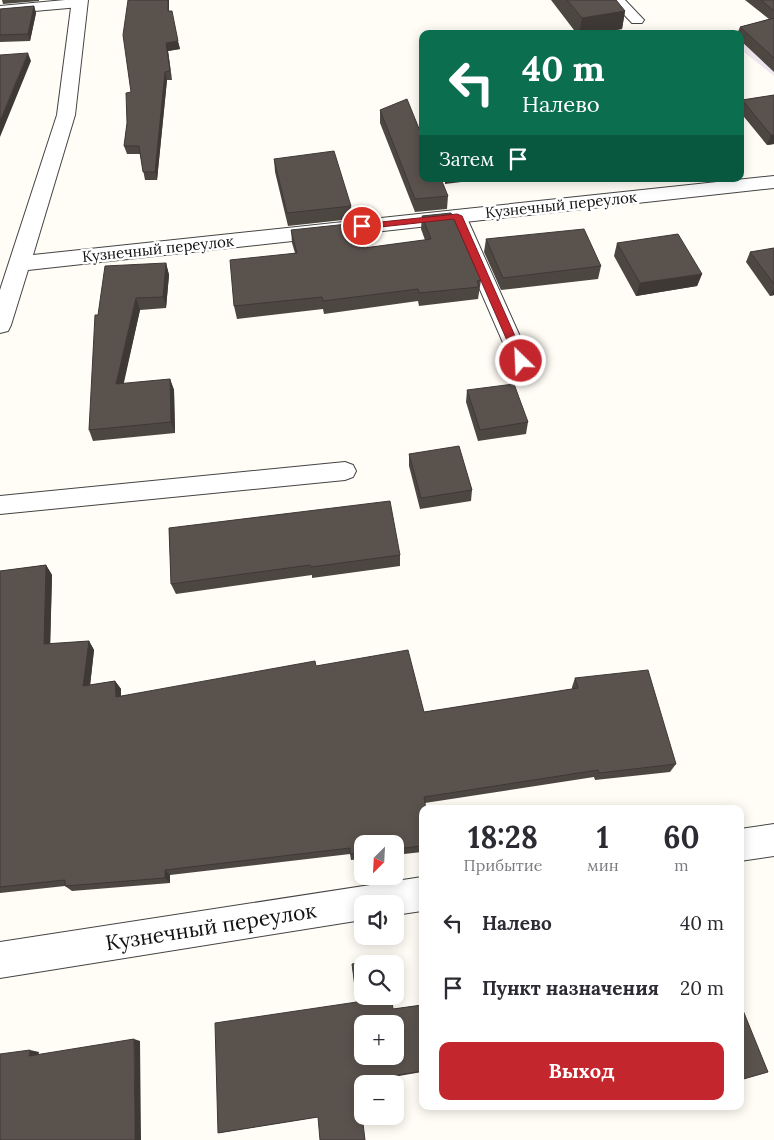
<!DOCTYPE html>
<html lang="ru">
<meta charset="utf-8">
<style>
:root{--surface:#fff;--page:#f2f2f3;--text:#2b2b33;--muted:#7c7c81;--accent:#c4262e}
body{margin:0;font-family:Lora,serif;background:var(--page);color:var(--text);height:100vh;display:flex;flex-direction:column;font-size:19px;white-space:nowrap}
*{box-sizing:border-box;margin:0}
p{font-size:16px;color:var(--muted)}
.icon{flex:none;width:28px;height:28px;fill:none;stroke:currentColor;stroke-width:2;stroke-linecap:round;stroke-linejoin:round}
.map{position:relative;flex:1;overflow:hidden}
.panel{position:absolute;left:419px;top:805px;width:325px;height:305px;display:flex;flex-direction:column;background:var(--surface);border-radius:10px;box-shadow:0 2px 12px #0003}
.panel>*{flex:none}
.top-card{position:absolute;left:419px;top:30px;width:325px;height:152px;border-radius:10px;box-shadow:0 2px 12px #0003;background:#0b6e4f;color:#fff;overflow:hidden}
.needle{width:32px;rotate:204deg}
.fabs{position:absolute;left:354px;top:835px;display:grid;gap:10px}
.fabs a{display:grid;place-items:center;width:50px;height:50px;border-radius:10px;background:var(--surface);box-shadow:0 2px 12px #0003;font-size:25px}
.pin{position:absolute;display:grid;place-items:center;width:42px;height:42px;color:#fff;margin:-21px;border:2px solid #fff;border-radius:50%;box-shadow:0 1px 5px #0007}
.me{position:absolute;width:55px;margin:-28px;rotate:336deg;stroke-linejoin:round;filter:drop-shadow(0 0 4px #0008)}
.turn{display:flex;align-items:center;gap:18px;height:105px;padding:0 20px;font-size:22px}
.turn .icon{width:65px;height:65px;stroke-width:2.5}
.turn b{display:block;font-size:35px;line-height:42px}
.then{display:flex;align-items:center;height:48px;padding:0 20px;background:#0003;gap:10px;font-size:19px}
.eta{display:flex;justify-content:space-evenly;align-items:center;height:85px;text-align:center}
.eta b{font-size:30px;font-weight:700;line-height:35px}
.action{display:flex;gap:10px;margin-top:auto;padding:10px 20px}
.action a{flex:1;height:58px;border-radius:10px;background:var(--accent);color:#fff;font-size:20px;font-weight:700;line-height:58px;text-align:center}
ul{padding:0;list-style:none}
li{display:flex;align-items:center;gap:15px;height:65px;padding:0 20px}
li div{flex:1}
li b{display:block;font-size:19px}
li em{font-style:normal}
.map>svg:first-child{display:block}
.industrial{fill:#eee6ef}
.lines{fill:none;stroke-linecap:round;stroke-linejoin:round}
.lane-casing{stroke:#444;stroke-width:2}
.street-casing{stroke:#444;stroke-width:2}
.lane{fill:#fff;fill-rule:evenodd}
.street{fill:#fff;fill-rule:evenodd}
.wall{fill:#4d4742}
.shaded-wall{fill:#3f3936}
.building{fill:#5a524d;stroke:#3f3936;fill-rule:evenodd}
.route{fill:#c4262e;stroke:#7f191e}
.labels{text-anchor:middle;stroke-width:5;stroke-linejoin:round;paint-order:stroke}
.far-street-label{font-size:15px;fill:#111;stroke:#fff}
.near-street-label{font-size:21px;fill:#111;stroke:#fff}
</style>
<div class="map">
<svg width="774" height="1140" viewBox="0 0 774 1140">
<rect width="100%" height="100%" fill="#fffdf5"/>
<path class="industrial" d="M774 24V76L740 49V34H737Z"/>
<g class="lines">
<defs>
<path id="lane" d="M65 0H85L87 3 85 6 80 7 0 14V6Z
M610 0H625L644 20 642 23H632Z
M457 210 463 212 466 216 531 361 528 366 521 368 514 366 511 361 448 216 451 212Z
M345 462 353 465 356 471 353 477 345 480 0 514V496Z"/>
<path id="street" d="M72 0H88L75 115 33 255 774 176V188L28 270 11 325 8 331 0 333V290L57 115Z
M774 824V856L740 861V829Z
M422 877V911L395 915V904H362V920L0 978V942Z"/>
</defs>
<use href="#lane" class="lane-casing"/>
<use href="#street" class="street-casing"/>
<use href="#lane" class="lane"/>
<use href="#street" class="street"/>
</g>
<path class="wall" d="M2 0H39V1L3 4Z
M551 0H616L625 11 622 29 591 34H577Z
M745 0H774V72L740 40V34H737L740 27 769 19Z
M34 6 36 13 30 41 0 42V9Z
M169 11 180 49 168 51 172 80H167L157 180H145L140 154H127L124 146 131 92Z
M774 95V144L767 145 740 112V106L742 100Z
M380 110 448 196 447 209 415 212 380 123Z
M274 159 351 206 352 219 288 226 275 172Z
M422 216 481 280 478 299 419 306 418 301 324 314 323 309 237 319 234 306 295 253 292 243 291 230 364 248 425 240 421 229Z
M486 239 601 266 598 279 501 290 484 252Z
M617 243 702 274 697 286 636 296 614 256Z
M774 248V295L770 296 746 262 750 252Z
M166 263 169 275 166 308 140 310 123 384 170 379 174 390 175 433 93 441 89 430 98 315Z
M467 390 528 422 526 434 478 441 466 402Z
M409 454 472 490 471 501 420 509 409 466Z
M169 528 400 555V566L312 578V575L176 594 171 584Z
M46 565 52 575 50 644 89 641 94 650 90 685 115 681 121 689V696L316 666 424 712 572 689V687L575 678 676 764 670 772 595 780 594 777 425 803 422 809V852L395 855V844H362V859L351 860 350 854 170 875V883L72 891 65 886 0 893V571Z
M422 1005V1072L358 1083 318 1117 218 1133 393 1009Z"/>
<path class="shaded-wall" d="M168 0H169V19L168 11Z
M34 6 36 13 30 41 28 34Z
M625 11 622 29 591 34H579L582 18Z
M178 41 180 49 168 51 172 80 166 43Z
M28 53 31 61 0 137V121Z
M165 72 167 80 157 180 155 172Z
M771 135H774V144L767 145Z
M445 179H486L445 184Z
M166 263 169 275 166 308 163 297Z
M702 274 697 286 636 296 640 283Z
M774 288V295L770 296Z
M136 298 140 310 121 396 116 384Z
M170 379 174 390 175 433 171 422Z
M46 565 52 575 50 653 44 644Z
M89 641 94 650 89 695 83 686Z
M115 681 121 689V706L116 697Z
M165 870 170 875V883L165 878Z
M134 1039 140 1041 141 1140H135Z
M30 1050 39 1052 38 1058 29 1056Z"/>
<path class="building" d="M128 0H168V11H172L178 41 166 43 170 71 165 72 155 172H143L139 146H124L127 123 126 93 131 92 123 35Z
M567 0H616L625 11 582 18Z
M761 0H774V11Z
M34 6 28 34 0 35V9Z
M774 18V58L740 27Z
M28 53 0 121V55Z
M774 95V135H771L742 100Z
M407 99 422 136V179H441L448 196 415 199 380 110Z
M334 151 351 206 287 213 274 159Z
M451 213 481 280 477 281 479 287 419 293 418 289 323 301 322 297 234 306 230 260 297 253 291 230 357 223 364 248 431 239 422 216Z
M584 229 601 266 503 278 486 239Z
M678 234 702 274 640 283 617 243Z
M774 248V284L750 252Z
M166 263 163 297 136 298 116 384 170 379 171 422 89 430 95 315H98L105 266Z
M514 384 528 422 480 430 467 390Z
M459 446 472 490 421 498 409 454Z
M390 501 400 555 311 567 310 565 171 584 169 528Z
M46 565 44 644 89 641 83 686 115 681 116 697 315 661 316 666 408 650 424 712 578 688 575 678 648 670 676 764 599 773 598 770 424 797 426 809H422V846L395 849V844H362V853L350 854V848L165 870V878L65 886V880L0 887V571Z
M385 958 386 964H362V996H391L393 1009 422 1005V1071L358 1082 365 1140H320L318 1117 218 1133 215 1023 357 1002 352 964ZM362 1024H395V1056H362Z
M740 1003 768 1072 740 1080Z
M134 1039 135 1140H0V1054L30 1050 29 1056Z"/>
<path class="route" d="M457 214 462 216 526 361 525 363H518L516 361 454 219 362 229 358 226 362 224Z"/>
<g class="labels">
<g class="far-street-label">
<text transform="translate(561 205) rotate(-6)" y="5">Кузнечный переулок</text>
<text transform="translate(158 249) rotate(-6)" y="5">Кузнечный переулок</text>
</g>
<g class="near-street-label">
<text transform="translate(211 927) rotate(-9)" y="7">Кузнечный переулок</text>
</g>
</g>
</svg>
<div class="fabs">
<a><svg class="needle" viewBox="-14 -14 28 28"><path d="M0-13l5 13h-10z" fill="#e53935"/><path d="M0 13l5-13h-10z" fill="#7c7c81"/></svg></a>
<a><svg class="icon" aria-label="sound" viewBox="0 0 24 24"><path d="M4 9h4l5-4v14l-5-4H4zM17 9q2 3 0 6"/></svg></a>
<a><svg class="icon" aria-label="search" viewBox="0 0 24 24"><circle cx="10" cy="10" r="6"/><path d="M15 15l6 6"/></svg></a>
<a>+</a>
<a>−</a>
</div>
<div class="pin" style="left:362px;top:226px;background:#d93025"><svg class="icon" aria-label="arrive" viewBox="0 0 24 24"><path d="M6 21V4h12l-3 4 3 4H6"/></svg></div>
<svg class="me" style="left:521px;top:361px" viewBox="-20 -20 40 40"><circle r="17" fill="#c4262e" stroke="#fff" stroke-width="3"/><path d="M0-11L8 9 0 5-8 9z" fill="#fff"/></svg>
<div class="top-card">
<div class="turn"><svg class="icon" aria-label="left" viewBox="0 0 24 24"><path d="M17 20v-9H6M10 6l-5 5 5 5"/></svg><div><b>40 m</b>Налево</div></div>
<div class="then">Затем<svg class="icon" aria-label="arrive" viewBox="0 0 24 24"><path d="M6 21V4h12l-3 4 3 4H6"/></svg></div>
</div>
<section class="panel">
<div class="eta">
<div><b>18:28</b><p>Прибытие</p></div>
<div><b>1</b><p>мин</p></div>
<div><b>60</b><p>m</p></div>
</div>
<ul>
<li><svg class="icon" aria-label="left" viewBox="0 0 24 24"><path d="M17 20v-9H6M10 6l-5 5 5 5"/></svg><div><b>Налево</b></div><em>40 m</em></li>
<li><svg class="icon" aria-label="arrive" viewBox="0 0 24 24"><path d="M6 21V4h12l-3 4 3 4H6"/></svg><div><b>Пункт назначения</b></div><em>20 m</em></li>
</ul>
<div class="action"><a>Выход</a></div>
</section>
</div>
